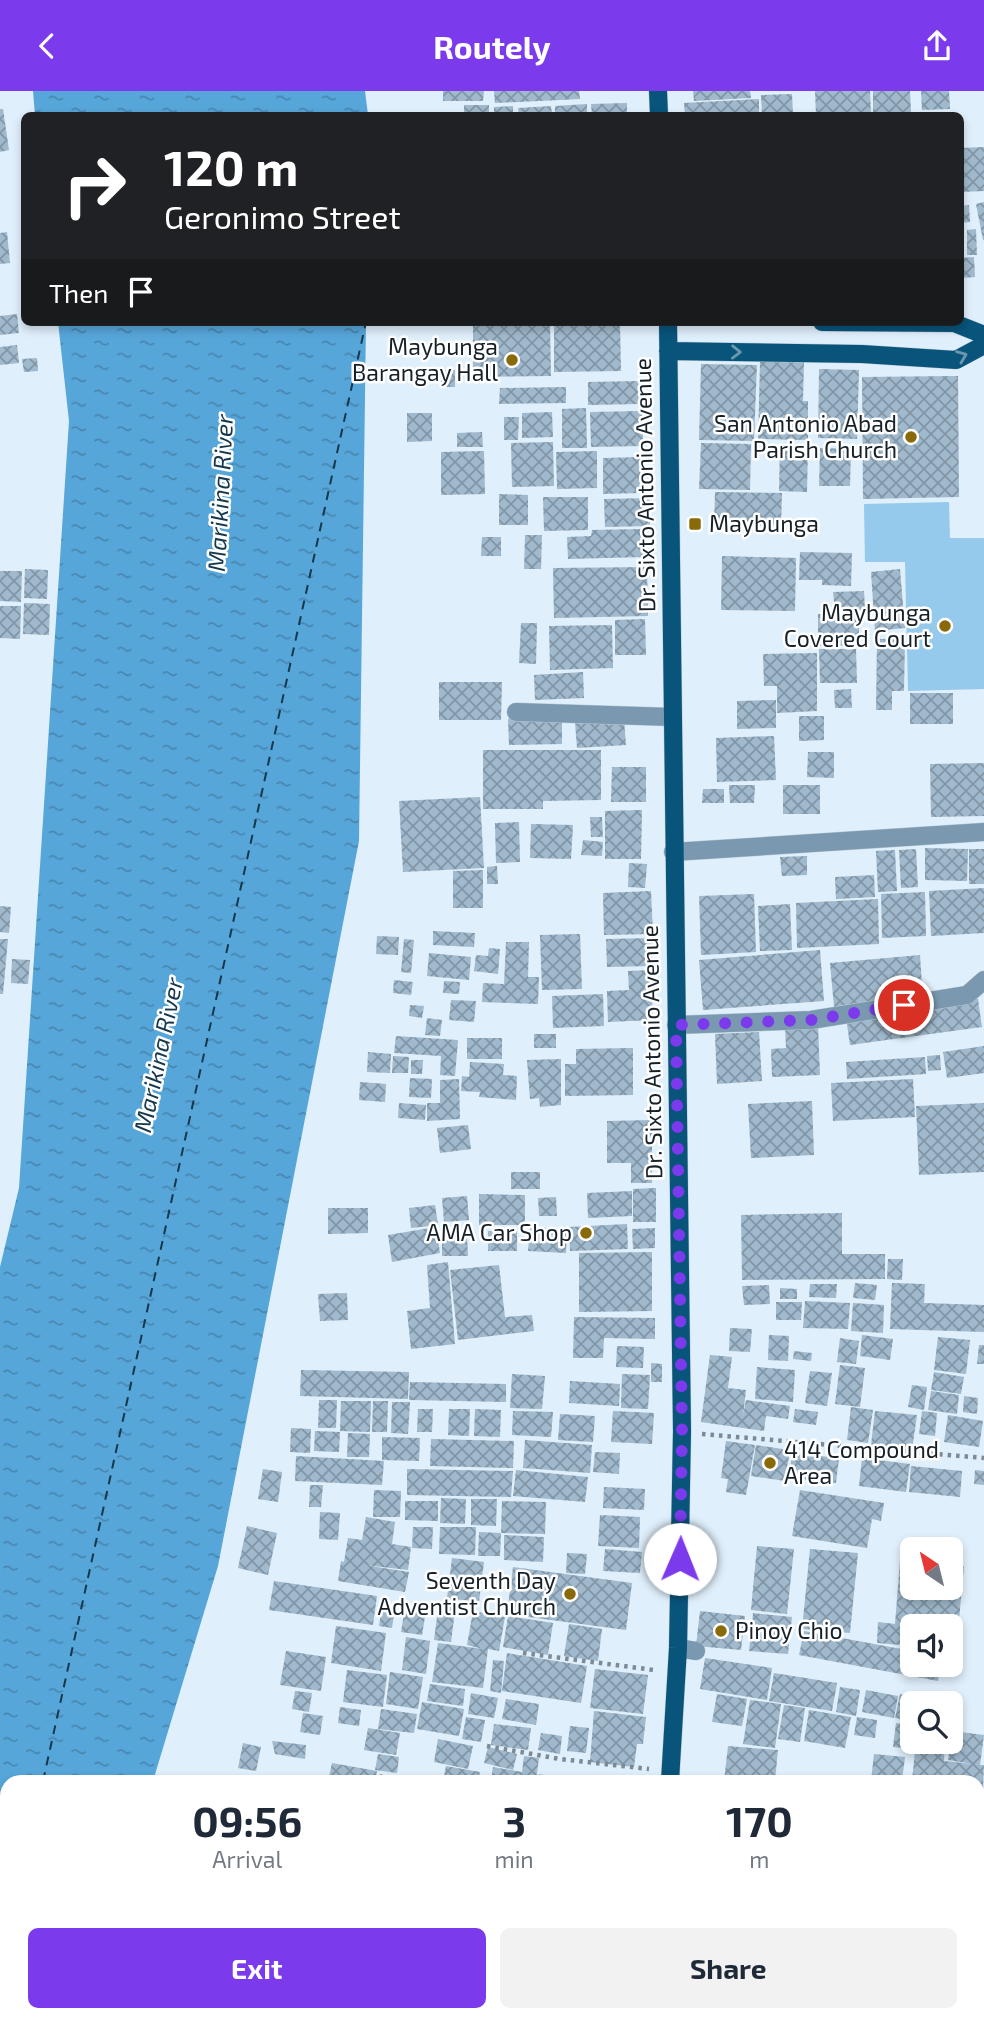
<!DOCTYPE html>
<style>
:root{--surface:#fff;--page:#f2f2f3;--text:#1f2937;--muted:#747a83;--accent:#7c3aed}
body{margin:0;font-family:"Exo 2",sans-serif;background:var(--page);color:var(--text);height:100vh;display:flex;flex-direction:column;font-size:26px;white-space:nowrap}
*{box-sizing:border-box;margin:0}
p{font-size:23px;color:var(--muted)}
.icon{flex:none;width:38px;height:38px;fill:none;stroke:currentColor;stroke-width:2;stroke-linecap:round;stroke-linejoin:round}
.map{position:relative;flex:1;overflow:hidden}
.drawer{position:absolute;left:0px;top:1684px;width:985px;height:247px;display:flex;flex-direction:column;background:var(--surface);border-radius:21px 21px 0 0;box-shadow:0 4px 10px #0003}
.drawer>*{flex:none}
.banner{position:absolute;left:21px;top:21px;width:943px;height:214px;border-radius:10px;box-shadow:0 4px 10px #0003;background:#202124;color:#fff;overflow:hidden}
.needle{width:46px;rotate:325deg}
.controls{position:absolute;left:900px;top:1446px;display:grid;gap:14px}
.controls a{display:grid;place-items:center;width:63px;height:63px;border-radius:10px;background:var(--surface);box-shadow:0 4px 10px #0003;font-size:35px}
.pin{position:absolute;display:grid;place-items:center;width:60px;height:60px;color:#fff;margin:-30px;border:4px solid #fff;border-radius:50%;box-shadow:0 2px 7px #0007}
.me{position:absolute;width:77px;margin:-38px;rotate:1deg;stroke-linejoin:round;filter:drop-shadow(0 0 5px #0008)}
.turn{display:flex;align-items:center;gap:24px;height:147px;padding:0 28px;font-size:32px}
.turn .icon{width:91px;height:91px;stroke-width:2.5}
.turn b{display:block;font-size:49px;line-height:60px}
.then{display:flex;align-items:center;height:66px;padding:0 28px;background:#0003;gap:14px;font-size:26px}
.eta{display:flex;justify-content:space-evenly;align-items:center;height:119px;text-align:center}
.eta b{font-size:42px;font-weight:700;line-height:49px}
.action{display:flex;gap:14px;margin-top:auto;padding:14px 28px}
.action a{flex:1;height:80px;border-radius:10px;background:var(--accent);color:#fff;font-size:28px;font-weight:700;line-height:80px;text-align:center}
.action a+a{background:var(--page);color:var(--text)}
header{display:flex;justify-content:space-between;align-items:center;height:91px;padding:0 28px;background:var(--accent);color:#fff;font-size:32px;font-weight:700}
.map>svg:first-child{display:block}
.pitch{fill:#96caed}
.water{fill:url(#water-ripples)}
.lines{fill:none;stroke-linecap:round;stroke-linejoin:round}
.ferry{stroke:#15384d;stroke-width:2;stroke-dasharray:9 7;stroke-linecap:butt}
.building{fill:url(#building-cross-hatch)}
.minor-casing{stroke:#bbcad5;stroke-width:19}
.major-casing{stroke:#bbcad5;stroke-width:19}
.path{stroke:#7d8a94;stroke-width:4.5;stroke-dasharray:3.5 5;stroke-linecap:butt}
.minor{stroke:#7a99b0;stroke-width:18}
.major{stroke:#08547b;stroke-width:18}
.oneway{stroke:#6b98b0}
.route{stroke:#7c3aed;stroke-width:12;stroke-dasharray:0 21.6}
.poi-dot{fill:#886b08;stroke:#fff;stroke-width:2.5}
.labels{text-anchor:middle;stroke-width:5;stroke-linejoin:round;paint-order:stroke}
.poi-label{font-size:23px;fill:#162027;stroke:#fff;text-anchor:end}
.street-label{font-size:23px;fill:#162027;stroke:#fff}
.water-label{font-size:24px;font-style:italic;fill:#15384d;stroke:#fff}
</style>
<header><svg class="icon" aria-label="back" viewBox="0 0 24 24"><path d="M15 5l-7 7 7 7"/></svg>Routely<svg class="icon" aria-label="share" viewBox="0 0 24 24"><path d="M12 15V3M7 8l5-5 5 5M5 13v7h14v-7"/></svg></header>
<div class="map">
<svg width="984" height="1930" viewBox="0 0 984 1930">
<defs>
<pattern id="water-ripples" width="26" height="14" patternUnits="userSpaceOnUse" patternTransform="scale(1.75)"><rect width="26" height="14" fill="#57a6da"/><path d="M2 4q2-2 4 0t4 0M15 11q2-2 4 0t4 0" fill="none" stroke="#4787b1"/></pattern>
<pattern id="building-cross-hatch" width="8" height="8" patternUnits="userSpaceOnUse" patternTransform="scale(1.75)"><rect width="8" height="8" fill="#a0b9cc"/><path d="M0 0l8 8M0 8l8-8" fill="none" stroke="#8196a6"/></pattern>
</defs>
<rect width="100%" height="100%" fill="#dfeffb"/>
<path class="pitch" d="M949 411 950 447H984V598L908 600 905 471H865L864 413Z"/>
<path class="water" d="M33 0H365L368 24H35Z
M58 231H366L359 750 218 1475 153 1690H7V1923H83L81 1930H0V1176L19 1097 69 330Z"/>
<g class="lines">
<path class="ferry" d="M43 1690 366 231
M0 1882 7 1851"/>
</g>
<path class="building" d="M443 0H484L483 10H443Z
M494 0H579L580 8 495 12Z
M693 0H750L751 7 694 10Z
M815 0H870L871 24H816Z
M873 0H910L911 21 873 23Z
M921 0H949L950 18 922 19Z
M792 3 793 24H762L761 4Z
M759 8V24H685L684 12Z
M627 12V24H592L591 13Z
M587 13V24H555V15Z
M464 14H489V24H464Z
M513 15V24H494V16Z
M551 15 552 24H519L518 17Z
M0 18H3L9 59 0 61Z
M984 56V100L961 101V57Z
M984 111V149H983L976 113Z
M969 114 970 131 961 132V115Z
M976 138 977 164H967V139Z
M7 141 10 172 0 173V142Z
M974 166 975 186 961 187V167Z
M17 223 19 242 0 244V225Z
M473 231H550L551 285 473 286Z
M554 231H620L621 280 554 281Z
M17 254 19 272 0 274V256Z
M37 267 38 280 24 281 22 268Z
M760 270 804 271 803 310H808V349L758 348Z
M701 273 757 274 754 350 699 349Z
M819 278 859 279 857 348 818 347Z
M441 279H455V296H441Z
M958 285 959 406 863 408 862 286Z
M640 290V313L588 314V291Z
M566 296V312L499 313 500 297Z
M586 317 587 357H562V318Z
M643 320V355L591 356 590 321Z
M552 321 553 346 522 347V322Z
M407 322H432V350L407 351Z
M504 326H519L518 349H504Z
M482 341 483 356H457V342Z
M553 351 554 395 512 396 511 352Z
M701 352 751 353 750 399 699 398Z
M780 355 808 356 807 401 779 400Z
M820 357 851 358 850 395H819Z
M484 360 485 403 441 404V361Z
M597 360V397L557 398 556 361Z
M640 366 641 402 603 403V367Z
M715 401 782 402 781 435 714 434Z
M499 403 528 404V434H499Z
M543 406H588V439L544 440Z
M650 407V435L605 436 604 408Z
M644 438V466L568 468 567 446 591 445 592 439Z
M525 444H542L541 478H524Z
M482 446H501V465H481Z
M800 461 852 462 851 495 822 494V489H799Z
M722 465 796 467 795 520 721 519Z
M647 476 648 525 554 527 553 477Z
M25 478 48 479 47 508 24 507Z
M900 478 905 537 875 540 871 481Z
M0 480H22L21 511 0 510Z
M864 500 865 519 835 521 833 501Z
M24 512 50 513 49 544 23 543Z
M0 515H21L20 548 0 547Z
M818 523H859V555H818Z
M645 528 646 564H615V529Z
M521 532H537L536 573 519 572Z
M612 534 613 577 550 579 549 535Z
M877 548H905L904 600H892V619H876Z
M819 558H856L857 592H820Z
M817 562V620L777 622V595H764L763 563Z
M583 581 584 607 535 609 534 584Z
M439 591H502L501 629H439Z
M851 598 852 617H835L834 599Z
M910 602H953V633H910Z
M776 609V637L737 638V610Z
M799 625H824V649L799 650Z
M562 627V653L509 654 508 628Z
M624 629 626 654 577 657 575 632Z
M774 645 776 689 717 691 716 647Z
M483 659H601V709L543 710V718H483Z
M808 661H834V687L807 686Z
M984 672V725L931 726 930 673Z
M612 676H646V711H611Z
M729 694H755L754 712H730Z
M783 694H820V723H783Z
M703 698H724V712H702Z
M480 706 484 777 403 781 399 710Z
M642 719 641 768H605V720Z
M590 726H602L603 746H591Z
M519 731 520 771 496 772 495 732Z
M531 733 573 734 571 768 530 767Z
M583 749 603 751 602 765 581 764Z
M925 757 968 758 967 790 925 789Z
M916 758 918 796 901 797 899 759Z
M969 758H984V793H969Z
M895 759 897 800 878 801 876 760Z
M807 765V784L782 785 780 766Z
M629 772 647 773 645 797 628 796Z
M497 775 498 793H487V776Z
M483 779V817H453V780Z
M874 784 875 806 836 808 835 786Z
M984 797V842L931 845 929 800Z
M651 800 653 843 604 844 603 802Z
M925 801 926 845 882 847 881 803Z
M754 803 756 861 701 864 699 805Z
M878 808 879 853 797 857 796 812Z
M790 813 792 859 760 860 758 815Z
M0 815 11 816 9 842 0 841Z
M433 840 475 842 474 856 433 854Z
M580 843 582 898 542 899 540 844Z
M377 845 399 846 398 864 376 863Z
M652 847 653 875 607 876 606 848Z
M0 848H8L3 903H0Z
M404 848 414 849 411 882 401 881Z
M506 851H529L528 886H539L538 913 482 911 483 892 504 893Z
M489 857 500 858 498 883 474 880 476 864 488 865Z
M820 859 824 910 703 919 699 869Z
M429 862 471 866 469 889 427 885Z
M920 864 923 908 834 916 830 872Z
M12 868 30 869 28 893 11 892Z
M651 879 653 929 608 931 607 900 629 899 628 880Z
M394 889 413 891 411 904 393 902Z
M444 890 460 891 459 903 443 902Z
M603 903 604 935 553 937 552 905Z
M978 908 982 936 850 954 846 927Z
M451 909 476 910 474 931 449 929Z
M410 914 424 915 422 927 409 925Z
M427 927 442 929 440 945 425 944Z
M818 933 820 984 772 986 771 958 786 957 785 935Z
M759 941 762 990 717 993 715 943Z
M534 943H556V957H534Z
M396 945 458 949 455 985 440 984 441 965 394 962Z
M467 947H502V968H467Z
M984 955V982L947 987 943 961Z
M633 957V1004L565 1005V973H576V958Z
M368 961 391 963 390 982 367 981Z
M940 964 941 979 928 980 927 965Z
M393 965 409 966 408 982H392Z
M925 966 926 983 847 988 846 971Z
M561 968V1014L540 1016 539 1007 530 1008 527 969Z
M411 969H423L422 983H411Z
M470 971 504 973 503 984 517 985 516 1009 479 1006 480 1001 461 1000 462 985 469 986Z
M410 987 432 988 431 1007 409 1006Z
M459 988 460 1028 427 1030V1012H440V989Z
M913 988 915 1026 833 1030 831 992Z
M360 991 386 993 385 1011 359 1009Z
M812 1010 814 1064 751 1067 748 1013Z
M399 1012 426 1014 425 1029 398 1027Z
M984 1012V1081L919 1084 916 1015Z
M652 1029V1092H631V1072H607V1030Z
M468 1034 471 1058 440 1062 437 1037Z
M511 1081H540V1098H511Z
M656 1097V1131H633V1098Z
M632 1100V1125L588 1127 587 1102Z
M479 1103 525 1104V1134H479Z
M467 1105 469 1129 444 1131 442 1107Z
M556 1106 557 1125H539L538 1107Z
M435 1114 438 1134 411 1137 409 1117Z
M328 1117H368V1142L328 1143Z
M842 1122V1163H885V1188L742 1189 741 1124Z
M627 1133 628 1158 570 1160 569 1136Z
M436 1136 440 1162 392 1171 388 1144Z
M530 1136 567 1138 566 1162 528 1160Z
M655 1137V1157L633 1158 632 1138Z
M488 1140H517V1160H488Z
M442 1145H467L468 1165H442Z
M652 1161V1220L579 1221V1162Z
M888 1168H903L902 1189 887 1188Z
M448 1171 455 1253 411 1258 407 1220 430 1217 427 1174Z
M499 1174 505 1226 532 1224 534 1240 458 1249 450 1179Z
M855 1192 877 1194 875 1209 853 1207Z
M892 1192 925 1193 924 1212 984 1214V1241L890 1238Z
M810 1193H837L836 1207 809 1206Z
M769 1194 770 1213 744 1214 742 1195Z
M780 1197 797 1198V1208H780Z
M347 1202 348 1229 320 1230 318 1203Z
M805 1210 850 1212 848 1238 803 1237Z
M776 1211H802L801 1229H776Z
M853 1212 884 1214 883 1242 851 1240Z
M574 1226 655 1227V1248L604 1247 603 1267H573Z
M730 1237 752 1238 750 1261 729 1260Z
M769 1244 789 1245 788 1270 768 1269Z
M862 1244 893 1248 890 1269 860 1265Z
M938 1246 970 1249 966 1283 934 1279Z
M840 1247 859 1250 856 1273 837 1271Z
M979 1254H984V1273H977Z
M617 1255 644 1256 643 1277 616 1276Z
M794 1260 812 1262 811 1270 793 1268Z
M710 1264 732 1266 728 1297 746 1299 743 1325 746 1309 790 1315 788 1328 766 1325 764 1340 701 1331Z
M651 1272 662 1273V1291H651Z
M840 1274 865 1277 860 1316 835 1313Z
M757 1276 795 1279 793 1311 755 1308Z
M301 1279 409 1281 408 1308 300 1305Z
M810 1280 832 1282 827 1315 805 1312Z
M934 1281 964 1286 961 1303 931 1299Z
M512 1283 545 1285 542 1318 510 1317Z
M622 1283 650 1284 648 1318 621 1317Z
M570 1290 620 1293 619 1315 569 1312Z
M410 1291 506 1293V1311L409 1309Z
M912 1294 927 1296 924 1319 908 1316Z
M931 1300 959 1304 957 1323 928 1319Z
M964 1305 978 1307 977 1323 963 1321Z
M319 1309H337L336 1337H318Z
M341 1310H371L370 1341 340 1340Z
M373 1310H388L387 1341H372Z
M392 1311H410L408 1343 391 1342Z
M851 1316 873 1319 868 1352 847 1349Z
M418 1318H433L432 1341H417Z
M449 1318H470L469 1345 448 1344Z
M475 1318 501 1319 500 1346 474 1345Z
M795 1318 818 1321 816 1334 793 1331Z
M513 1320 553 1321 551 1346 512 1344Z
M613 1320 654 1322 652 1353 611 1351Z
M875 1320 917 1324 912 1359 871 1354Z
M922 1320 937 1322 935 1345 919 1343Z
M560 1323 595 1325 593 1351 558 1349Z
M948 1324 983 1330 979 1356 944 1351Z
M291 1337 311 1338 310 1362 290 1361Z
M315 1340 340 1341 339 1361 314 1360Z
M348 1342 370 1343 369 1366H347Z
M382 1346 420 1347 419 1370 382 1369Z
M431 1348 514 1350 513 1377 430 1375Z
M525 1349 592 1354 590 1382 523 1377Z
M726 1350 755 1354 746 1404 726 1401 728 1388 721 1387Z
M756 1354 790 1359 785 1390 751 1385Z
M595 1361 620 1362 619 1383 593 1381Z
M792 1362 839 1367 836 1392 789 1387Z
M296 1365 384 1370 382 1394 295 1390Z
M862 1367 910 1373 906 1401 859 1395Z
M911 1375 962 1380 960 1406 909 1401Z
M263 1378 282 1381 278 1411 258 1408Z
M407 1378 513 1380 511 1406 407 1404Z
M516 1379 588 1386 585 1411 513 1405Z
M975 1379 984 1380V1394L974 1393Z
M310 1394H323L321 1416H309Z
M604 1396 645 1398 644 1419 603 1417Z
M374 1399 401 1400 400 1426H373Z
M800 1399 884 1412 881 1430 872 1428 867 1457 792 1445Z
M441 1407 466 1408 465 1433 440 1432Z
M471 1408H497L496 1435 471 1434Z
M405 1410H438V1430L405 1429Z
M502 1410 546 1411 545 1443 501 1442Z
M320 1421 340 1422 338 1449 319 1448Z
M600 1424 640 1426 639 1457 598 1455Z
M366 1426 395 1431 392 1453 411 1456 408 1479 364 1474 409 1481 405 1501 338 1490 341 1470 344 1471 348 1447 362 1449Z
M247 1435 277 1442 268 1484 238 1477Z
M413 1436H433L432 1458 412 1457Z
M440 1436H476L475 1464 439 1463Z
M479 1441 501 1442 500 1465H478Z
M504 1444 544 1446 543 1471 504 1469Z
M757 1455 794 1458 787 1523 751 1519Z
M605 1458 642 1461 640 1482 603 1480Z
M810 1458 858 1462 850 1542 802 1538Z
M567 1462 587 1463 585 1483 566 1482Z
M452 1467 484 1471 479 1511 447 1507Z
M900 1470 912 1471V1496H950V1474L964 1475 958 1540H950V1535H912V1555L877 1552 878 1531 895 1533Z
M513 1476 632 1492 626 1539 507 1523Z
M274 1490 377 1505 373 1534 269 1519Z
M439 1511 456 1512 451 1551 434 1549Z
M382 1515 395 1516 392 1537 379 1535Z
M405 1517 426 1520 422 1544 401 1541Z
M473 1520 505 1526 499 1560 488 1558 483 1597 432 1591 438 1552 483 1558 467 1554Z
M700 1520 745 1525 741 1559 696 1555Z
M753 1522 792 1526 788 1563 749 1560Z
M508 1525 553 1532 548 1564 503 1556Z
M569 1533 602 1538 598 1570 564 1565Z
M336 1535 386 1542 381 1580 331 1572Z
M804 1540 912 1560V1573H941L938 1590 799 1564Z
M406 1546 430 1550 426 1583 402 1579Z
M286 1560 326 1566 321 1600 280 1594Z
M507 1562 587 1575 581 1612 502 1600Z
M705 1567 772 1577 767 1609 700 1598Z
M493 1569 504 1570 501 1602 490 1600Z
M595 1578 648 1584 643 1623 590 1617Z
M347 1579 387 1584 383 1616 343 1611Z
M390 1581 423 1586 418 1618 386 1613Z
M774 1582 837 1592 832 1620 769 1610Z
M430 1593 465 1598 463 1615 427 1610Z
M840 1596 860 1599 856 1625 836 1621Z
M866 1599 898 1605 894 1627 862 1621Z
M295 1600 312 1602 309 1621 292 1618Z
M471 1602 498 1607 494 1627 468 1623Z
M717 1603 747 1608 742 1635 712 1631Z
M900 1603 927 1608V1612H912V1630L895 1627Z
M506 1608 539 1613 536 1634 502 1628Z
M750 1609 781 1613 775 1657 743 1653Z
M422 1611 464 1618 459 1645 417 1638Z
M784 1614 805 1617 800 1651 778 1648Z
M340 1616 361 1619 359 1635 338 1632Z
M381 1618 417 1623 414 1642 378 1638Z
M809 1619 851 1626 845 1657 804 1650Z
M594 1620 646 1626 643 1653H637L634 1676 590 1671Z
M303 1622 323 1625 320 1644 300 1641Z
M466 1626 485 1629 481 1651 462 1648Z
M857 1626 877 1629 875 1647 854 1644Z
M896 1632 912 1634 910 1658 893 1656Z
M494 1633 531 1637 528 1659 491 1654Z
M570 1635 589 1637 586 1662 567 1660Z
M368 1637 400 1642 396 1664 364 1659Z
M952 1640 984 1644 980 1674H984L983 1697H978V1690H912L916 1650H945L944 1670 973 1673 948 1669Z
M541 1642 562 1645 560 1663 538 1659Z
M438 1648 473 1655 468 1678 434 1671Z
M272 1650 306 1654 305 1668 275 1663Z
M243 1652 261 1656 256 1680 238 1677Z
M728 1655 778 1659 775 1690H724Z
M488 1656 517 1663 513 1679 484 1672Z
M378 1663 399 1666 397 1682 375 1679Z
M874 1663 905 1666 902 1690H871Z
M524 1665 539 1667 536 1690H491L493 1676 522 1681Z
M332 1672 377 1680 375 1690H328Z
M446 1675 480 1681 478 1690H443Z
M380 1683 399 1688 398 1690H378Z
M539 1683 556 1687 555 1690H537Z
M260 1923H290L287 1930H275Z
M300 1923H351L348 1930H297Z
M355 1923H398L394 1930H352Z
M399 1923H418L415 1930H396Z
M422 1923H438L435 1930 420 1927Z
M441 1923H464L467 1925 464 1930H437Z
M527 1923H542L540 1930H525Z
M550 1923H568L566 1930H548Z
M570 1923H599L597 1930H569Z
M601 1923H626L634 1925 633 1930H600Z
M686 1923H725L713 1930H686Z
M815 1923H869L872 1930H797Z"/>
<g class="lines">
<defs>
<path id="minor" d="M516 621 672 626
M673 761 984 741
M676 934 811 929 967 904 984 889
M678 1557 696 1560
M218 1923 231 1930
M166 1930 169 1923"/>
<path id="major" d="M658 0 659 24
M668 231 682 1340 678 1557 670 1690
M822 231 954 232 984 244
M668 260 862 263 956 269 984 254
M663 1930V1923"/>
</defs>
<use href="#minor" class="minor-casing"/>
<use href="#major" class="major-casing"/>
<path class="path" d="M702 1343 984 1367
M523 1562 654 1579
M487 1655 560 1668 649 1678"/>
<use href="#minor" class="minor"/>
<use href="#major" class="major"/>
</g>
<defs><path id="oneway-chevron" d="M-2-3.5L2.5 0L-2 3.5" fill="none" stroke-width="1.6" stroke-linecap="round" stroke-linejoin="round" transform="scale(1.75)"/></defs>
<g class="oneway">
<use href="#oneway-chevron" transform="translate(736 261) rotate(1)"/>
<use href="#oneway-chevron" transform="translate(962 265) rotate(-21)"/>
</g>
<g class="lines">
<path class="route" d="M680 1468 682 1340 676 934 811 929 904 914"/>
</g>
<g class="poi-dot">
<circle cx="512" cy="269" r="7"/>
<circle cx="911" cy="346" r="7"/>
<rect x="688" y="426" width="14" height="14" rx="3.5"/>
<circle cx="945" cy="535" r="7"/>
<circle cx="586" cy="1142" r="7"/>
<circle cx="770" cy="1372" r="7"/>
<circle cx="570" cy="1503" r="7"/>
<circle cx="721" cy="1540" r="7"/>
</g>
<g class="labels">
<g class="poi-label">
<text x="498" y="264">Maybunga<tspan x="498" dy="26">Barangay Hall</tspan></text>
<text x="897" y="341">San Antonio Abad<tspan x="897" dy="26">Parish Church</tspan></text>
<text x="709" y="441" text-anchor="start">Maybunga</text>
<text x="931" y="530">Maybunga<tspan x="931" dy="26">Covered Court</tspan></text>
<text x="572" y="1150">AMA Car Shop</text>
<text x="784" y="1367" text-anchor="start">414 Compound<tspan x="784" dy="26">Area</tspan></text>
<text x="556" y="1498">Seventh Day<tspan x="556" dy="26">Adventist Church</tspan></text>
<text x="735" y="1548" text-anchor="start">Pinoy Chio</text>
</g>
<g class="street-label">
<text transform="translate(645 394) rotate(-91)" y="8">Dr. Sixto Antonio Avenue</text>
<text transform="translate(652 961) rotate(-91)" y="8">Dr. Sixto Antonio Avenue</text>
</g>
<g class="water-label">
<text transform="translate(221 402) rotate(-87)" y="8">Marikina River</text>
<text transform="translate(159 964) rotate(-78)" y="8">Marikina River</text>
</g>
</g>
</svg>
<div class="controls">
<a><svg class="needle" viewBox="-14 -14 28 28"><path d="M0-13l5 13h-10z" fill="#e53935"/><path d="M0 13l5-13h-10z" fill="#747a83"/></svg></a>
<a><svg class="icon" aria-label="sound" viewBox="0 0 24 24"><path d="M4 9h4l5-4v14l-5-4H4zM17 9q2 3 0 6"/></svg></a>
<a><svg class="icon" aria-label="search" viewBox="0 0 24 24"><circle cx="10" cy="10" r="6"/><path d="M15 15l6 6"/></svg></a>
</div>
<div class="pin" style="left:904px;top:914px;background:#d93025"><svg class="icon" aria-label="arrive" viewBox="0 0 24 24"><path d="M6 21V4h12l-3 4 3 4H6"/></svg></div>
<svg class="me" style="left:680px;top:1468px" viewBox="-20 -20 40 40"><circle r="19" fill="#fff"/><path d="M0-13L10 11 0 6-10 11z" fill="#7c3aed"/></svg>
<div class="banner">
<div class="turn"><svg class="icon" aria-label="right" viewBox="0 0 24 24"><path d="M7 20v-9h11M14 6l5 5-5 5"/></svg><div><b>120 m</b>Geronimo Street</div></div>
<div class="then">Then<svg class="icon" aria-label="arrive" viewBox="0 0 24 24"><path d="M6 21V4h12l-3 4 3 4H6"/></svg></div>
</div>
<section class="drawer">
<div class="eta">
<div><b>09:56</b><p>Arrival</p></div>
<div><b>3</b><p>min</p></div>
<div><b>170</b><p>m</p></div>
</div>
<div class="action"><a>Exit</a><a>Share</a></div>
</section>
</div>
